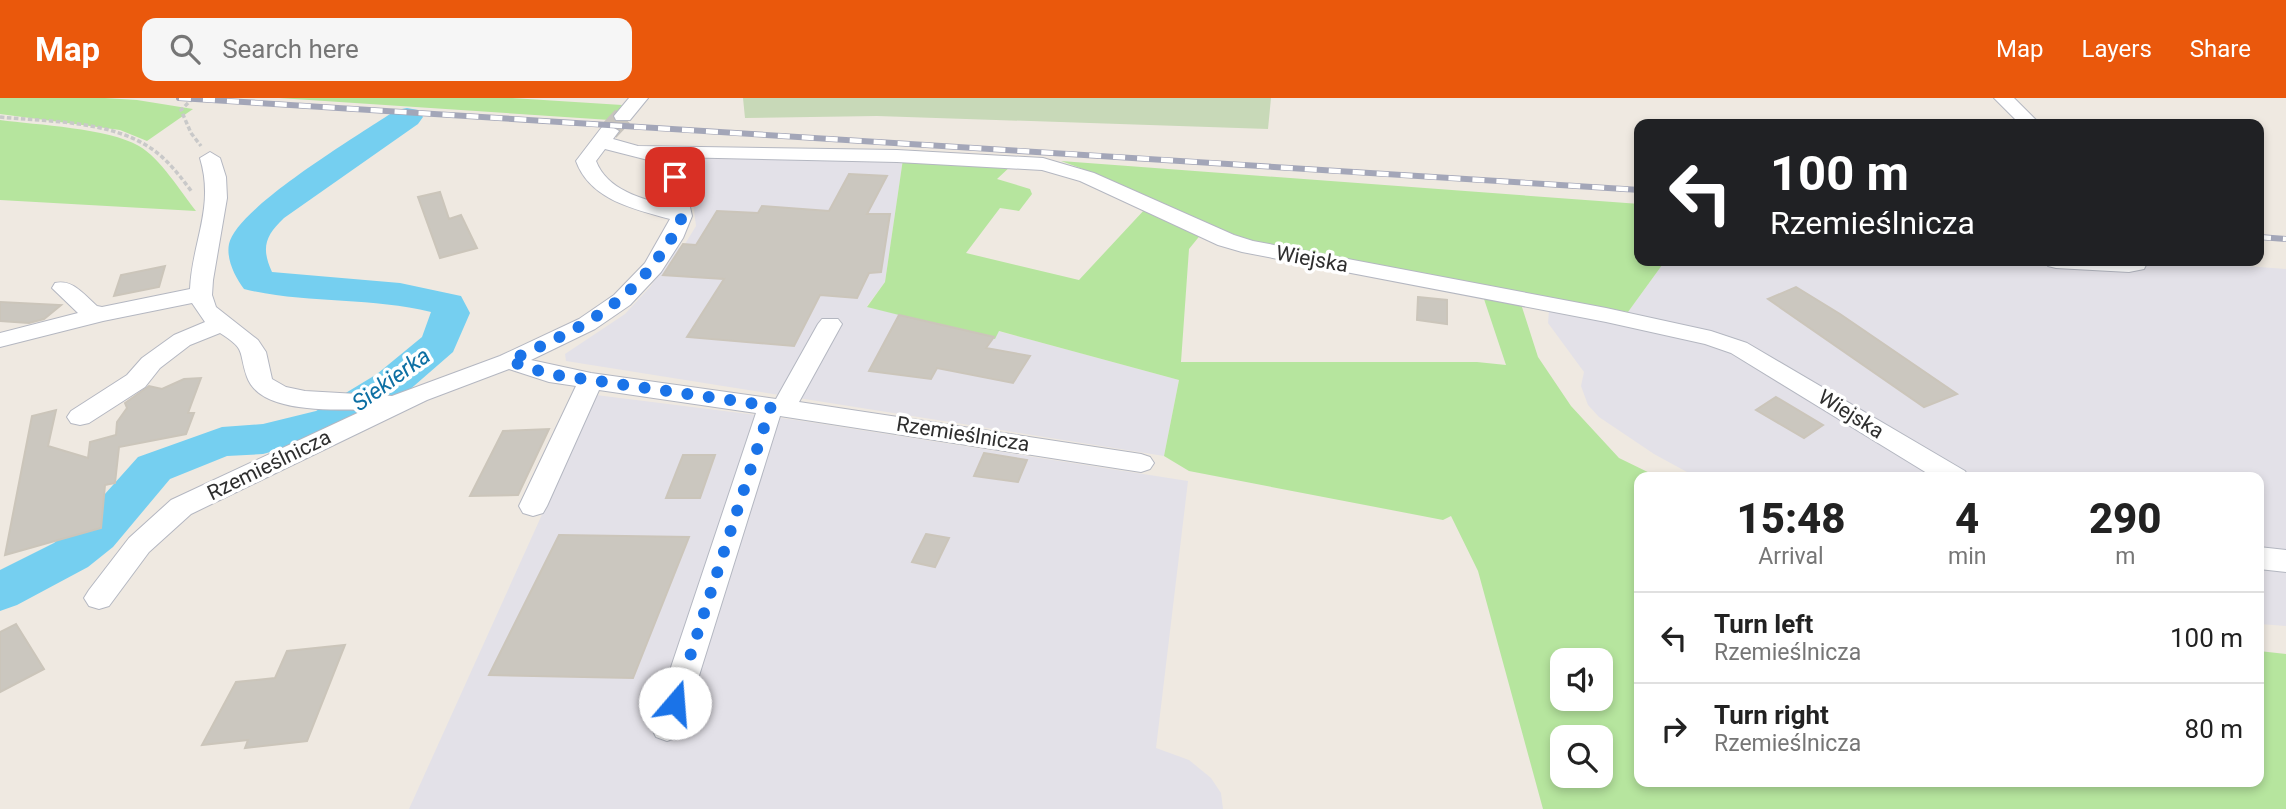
<!DOCTYPE html>
<meta charset="utf-8">
<style>
:root{--surface:#fff;--page:#f6f6f6;--text:#222;--muted:#767676;--line:#e0e0e0;--accent:#ea580c}
body{margin:0;font-family:Roboto,sans-serif;background:var(--page);color:var(--text);height:100vh;display:flex;flex-direction:column;font-size:26px;white-space:nowrap}
*{box-sizing:border-box;margin:0}
p{font-size:23px;color:var(--muted)}
.icon{flex:none;width:38px;height:38px;fill:none;stroke:currentColor;stroke-width:2;stroke-linecap:round;stroke-linejoin:round}
.map{position:relative;flex:1;overflow:hidden}
.side{position:absolute;left:1634px;top:374px;width:630px;height:315px;display:flex;flex-direction:column;background:var(--surface);border-radius:14px;box-shadow:0 4px 10px #0003}
.side>*{flex:none}
.banner{position:absolute;left:1634px;top:21px;width:630px;height:147px;border-radius:14px;box-shadow:0 4px 10px #0003;background:#202124;color:#fff;overflow:hidden}
.tools{position:absolute;left:1550px;top:550px;display:grid;gap:14px}
.tools a{display:grid;place-items:center;width:63px;height:63px;border-radius:14px;background:var(--surface);box-shadow:0 4px 10px #0003;font-size:35px}
.pin{position:absolute;display:grid;place-items:center;width:60px;height:60px;color:#fff;margin:-30px;border-radius:14px;box-shadow:0 4px 10px #0006}
.me{position:absolute;width:77px;margin:-38px;rotate:18deg;stroke-linejoin:round;filter:drop-shadow(0 0 5px #0008)}
.turn{display:flex;align-items:center;gap:24px;height:147px;padding:0 21px;font-size:32px}
.turn .icon{width:91px;height:91px;stroke-width:2.5}
.turn b{display:block;font-size:49px;line-height:60px}
.eta{display:flex;justify-content:space-evenly;align-items:center;height:119px;text-align:center}
.eta b{font-size:42px;font-weight:800;line-height:49px}
ul{padding:0;list-style:none}
li{display:flex;align-items:center;gap:21px;height:91px;padding:0 21px;border-top:2px solid var(--line)}
li div{flex:1}
li b{display:block;font-size:26px}
li em{font-style:normal}
header{display:flex;align-items:center;gap:42px;box-sizing:border-box;height:98px;padding:0 35px;background:var(--accent);color:#fff}
header strong{font-size:33px}
nav{display:flex;gap:38px;margin-inline-start:auto;font-size:24px}
.search{width:490px;height:63px;background:var(--page);display:flex;align-items:center;gap:18px;box-sizing:border-box;padding:0 24px;border-radius:14px;color:var(--muted);font-size:26px}
.map>svg:first-child{display:block}
.industrial{fill:#e3e1e8}
.green{fill:#b6e59e;fill-rule:evenodd}
.cemetery{fill:#c8d9b8}
.lines{fill:none;stroke-linecap:round;stroke-linejoin:round}
.river{fill:#75cff0;fill-rule:evenodd}
.building{fill:#cbc7bf;stroke:#cbc5ba;stroke-width:2}
.minor-tunnel{stroke:#c8c4bd;stroke-width:20;stroke-dasharray:20 10;stroke-linecap:butt}
.minor-casing{stroke:#b4b7c1;stroke-width:2}
.path{stroke:#c9c9c9;stroke-width:3.5;stroke-dasharray:4.5 2.5;stroke-linecap:butt}
.minor{fill:#fff;fill-rule:evenodd}
.rail-casing{stroke:#a3a6b8;stroke-width:6}
.rail{stroke:#fff;stroke-width:4.5;stroke-dasharray:12;stroke-linecap:butt}
.route{stroke:#1a73e8;stroke-width:12;stroke-dasharray:0 21.6}
.labels{text-anchor:middle;stroke-width:7;stroke-linejoin:round;paint-order:stroke}
.street-label{font-size:21px;fill:#2e2e2e;stroke:#fff}
.water-label{font-size:23px;font-style:italic;fill:#0d6fa3;stroke:#fff}
</style>
<header>
<strong>Map</strong>
<div class="search"><svg class="icon" aria-label="search" viewBox="0 0 24 24"><circle cx="10" cy="10" r="6"/><path d="M15 15l6 6"/></svg>Search here</div>
<nav><a>Map</a><a>Layers</a><a>Share</a></nav>
</header>
<div class="map">
<svg width="2286" height="711" viewBox="0 0 2286 711">
<rect width="100%" height="100%" fill="#efe9e1"/>
<path class="industrial" d="M687 57 903 61 885 184 867 208 995 240 998 233 1179 282 1164 358 566 263 565 256 625 216 650 189 676 151 685 146 696 128Z
M1665 163H2178L2286 171V528L2259 526V380H1698L1654 356 1599 319 1588 307 1581 288 1584 274 1548 225 1550 201 1628 214Z
M596 297 796 322 1188 383 1156 650 1189 662 1211 680 1221 695 1223 711H409Z"/>
<path class="green" d="M0 0H105L137 2 193 11 147 43 120 32 0 16Z
M279 0H512L622 7 610 22Z
M0 22C37 27 108 30 139 48 160 60 181 94 196 113L0 102Z
M903 61 1012 67 997 81 1030 91 1032 96 1019 113 1000 110 966 155 1079 182 1146 110 1202 135 1189 151 1181 264H1477L1506 267 1484 201 1521 206 1538 259 1571 308 1619 360 1660 380H1640V684H2259V553L2286 556V711H1543L1478 473 1451 418 1443 422 1189 373 1164 358 1179 282 999 233 995 241 867 209 885 184ZM1563 562H1601V600H1563ZM1563 639H1601V677H1563Z
M1061 63 1640 106V163H1665L1628 214 1265 146C1194 127 1131 87 1061 63Z"/>
<path class="cemetery" d="M743 0H1271L1268 31 877 18 745 20Z"/>
<g class="lines">
<path class="river" d="M407 10 418 12 423 19 418 26 284 120C265 138 261 150 272 174L400 185 461 198 470 215 453 254 407 294 345 334 263 356 227 358 170 381 113 449 88 469 17 507 0 513V472L54 445 79 425 138 359 222 329 263 326 316 313 377 276 422 239 431 214C370 199 305 206 244 191 235 179 226 161 229 146 237 109 361 36 396 12Z"/>
</g>
<path class="building" d="M849 76 887 78 867 116H890L881 174 869 175 857 200 820 197 794 248 687 239 724 181 663 177 683 146 696 147 717 113 758 115 762 108 829 113Z
M440 94 449 121 461 117 477 150 440 160 418 99Z
M165 168 159 189 114 198 121 177Z
M1796 189 1840 216 1957 296 1924 309 1768 201Z
M1418 199 1447 202V226L1417 222Z
M0 204 61 207 44 221 29 225 0 223Z
M899 217 994 239 986 250 1030 258 1013 285 937 270 931 281 869 273Z
M201 280 188 315H194L186 336 119 349 115 385 105 387 101 430 5 457 32 318 56 312 48 348 88 360 90 344 116 337 117 324 127 310 125 305 149 288 162 291 184 281Z
M1776 299 1823 327 1804 340 1756 312Z
M549 331 518 397 470 398 503 333Z
M984 355 1027 362 1018 384 974 378Z
M683 357H715L700 400H666Z
M926 436 949 440 935 469 912 464Z
M559 437 689 439 633 580 489 577Z
M16 526 44 571 0 594V534Z
M345 547 307 643 245 650 248 642 202 647 236 584 275 580 287 553Z"/>
<g class="lines">
<path class="minor-tunnel" d="M609 33 623 18"/>
<defs>
<path id="minor" d="M629 0H648L630 22H616L614 18Z
M1994 0H2014L2040 26H2020Z
M609 27 619 33 613 41 638 48 897 52 1043 60 1094 75 1234 137 1253 143 1606 210 1711 233 1747 245 1965 373 1969 380H1935L1731 255 1705 246 1606 224 1242 154 1218 147 1080 83 1042 72 897 64 672 59 681 69 692 118 683 140 661 174 630 207 595 231 531 262 591 275 776 301 818 226 822 221H838L842 226 799 304 1141 356 1150 359 1154 365 1150 371 1141 374 780 318 683 629 678 639 667 643 656 639 651 629 756 315 599 292 547 408 543 415 533 418 523 415 519 408 576 288 549 284 509 271 427 302 191 416 149 454 109 508 99 511 89 508 84 500 89 492 129 440 171 402 364 312C332 311 260 316 247 279 238 253 247 252 220 235L190 247 160 270 145 289 89 325 80 327 71 325 67 319 71 313 127 277 142 260 174 237 205 224 192 205 103 223 0 249V235L78 215 52 190 55 185C73 181 84 197 97 208L102 209 190 191C192 144 215 109 200 60L210 54 220 60 226 79 227 100 213 182 212 197 216 209 258 242 266 254 272 281 286 289 305 293 392 298 500 258 579 221 614 197 645 165 670 121C634 111 590 102 576 63L602 29ZM605 51 652 63 662 71 669 108C642 101 607 92 596 63Z
M2045 163H2148L2144 171 2129 174 2056 170 2048 168Z
M2259 449 2286 452V474L2259 471Z"/>
</defs>
<use href="#minor" class="minor-casing"/>
<path class="path" d="M193 0 181 12 191 35 201 48
M0 19C49 24 110 22 152 51 168 62 180 78 192 94"/>
<use href="#minor" class="minor"/>
<defs>
<path id="rail" d="M179 0 1640 92
M2259 139 2286 141"/>
</defs>
<use href="#rail" class="rail-casing"/>
<use href="#rail" class="rail"/>
</g>
<g class="lines">
<path class="route" d="M675 79C677 90 682 104 682 116 681 127 671 141 665 150 623 213 575 232 509 263L549 276 771 308 675 605"/>
</g>
<g class="labels">
<g class="street-label">
<text transform="translate(1312 161) rotate(10)" y="7">Wiejska</text>
<text transform="translate(1851 316) rotate(32)" y="7">Wiejska</text>
<text transform="translate(963 336) rotate(9)" y="7">Rzemieślnicza</text>
<text transform="translate(269 367) rotate(-26)" y="7">Rzemieślnicza</text>
</g>
<g class="water-label">
<text transform="translate(391 281) rotate(-36)" y="8">Siekierka</text>
</g>
</g>
</svg>
<div class="tools">
<a><svg class="icon" aria-label="sound" viewBox="0 0 24 24"><path d="M4 9h4l5-4v14l-5-4H4zM17 9q2 3 0 6"/></svg></a>
<a><svg class="icon" aria-label="search" viewBox="0 0 24 24"><circle cx="10" cy="10" r="6"/><path d="M15 15l6 6"/></svg></a>
</div>
<div class="pin" style="left:675px;top:79px;background:#d93025"><svg class="icon" aria-label="arrive" viewBox="0 0 24 24"><path d="M6 21V4h12l-3 4 3 4H6"/></svg></div>
<svg class="me" style="left:675px;top:605px" viewBox="-20 -20 40 40"><circle r="19" fill="#fff"/><path d="M0-13L10 11 0 6-10 11z" fill="#1a73e8"/></svg>
<div class="banner">
<div class="turn"><svg class="icon" aria-label="left" viewBox="0 0 24 24"><path d="M17 20v-9H6M10 6l-5 5 5 5"/></svg><div><b>100 m</b>Rzemieślnicza</div></div>
</div>
<section class="side">
<div class="eta">
<div><b>15:48</b><p>Arrival</p></div>
<div><b>4</b><p>min</p></div>
<div><b>290</b><p>m</p></div>
</div>
<ul>
<li><svg class="icon" aria-label="left" viewBox="0 0 24 24"><path d="M17 20v-9H6M10 6l-5 5 5 5"/></svg><div><b>Turn left</b><p>Rzemieślnicza</p></div><em>100 m</em></li>
<li><svg class="icon" aria-label="right" viewBox="0 0 24 24"><path d="M7 20v-9h11M14 6l5 5-5 5"/></svg><div><b>Turn right</b><p>Rzemieślnicza</p></div><em>80 m</em></li>
</ul>
</section>
</div>
